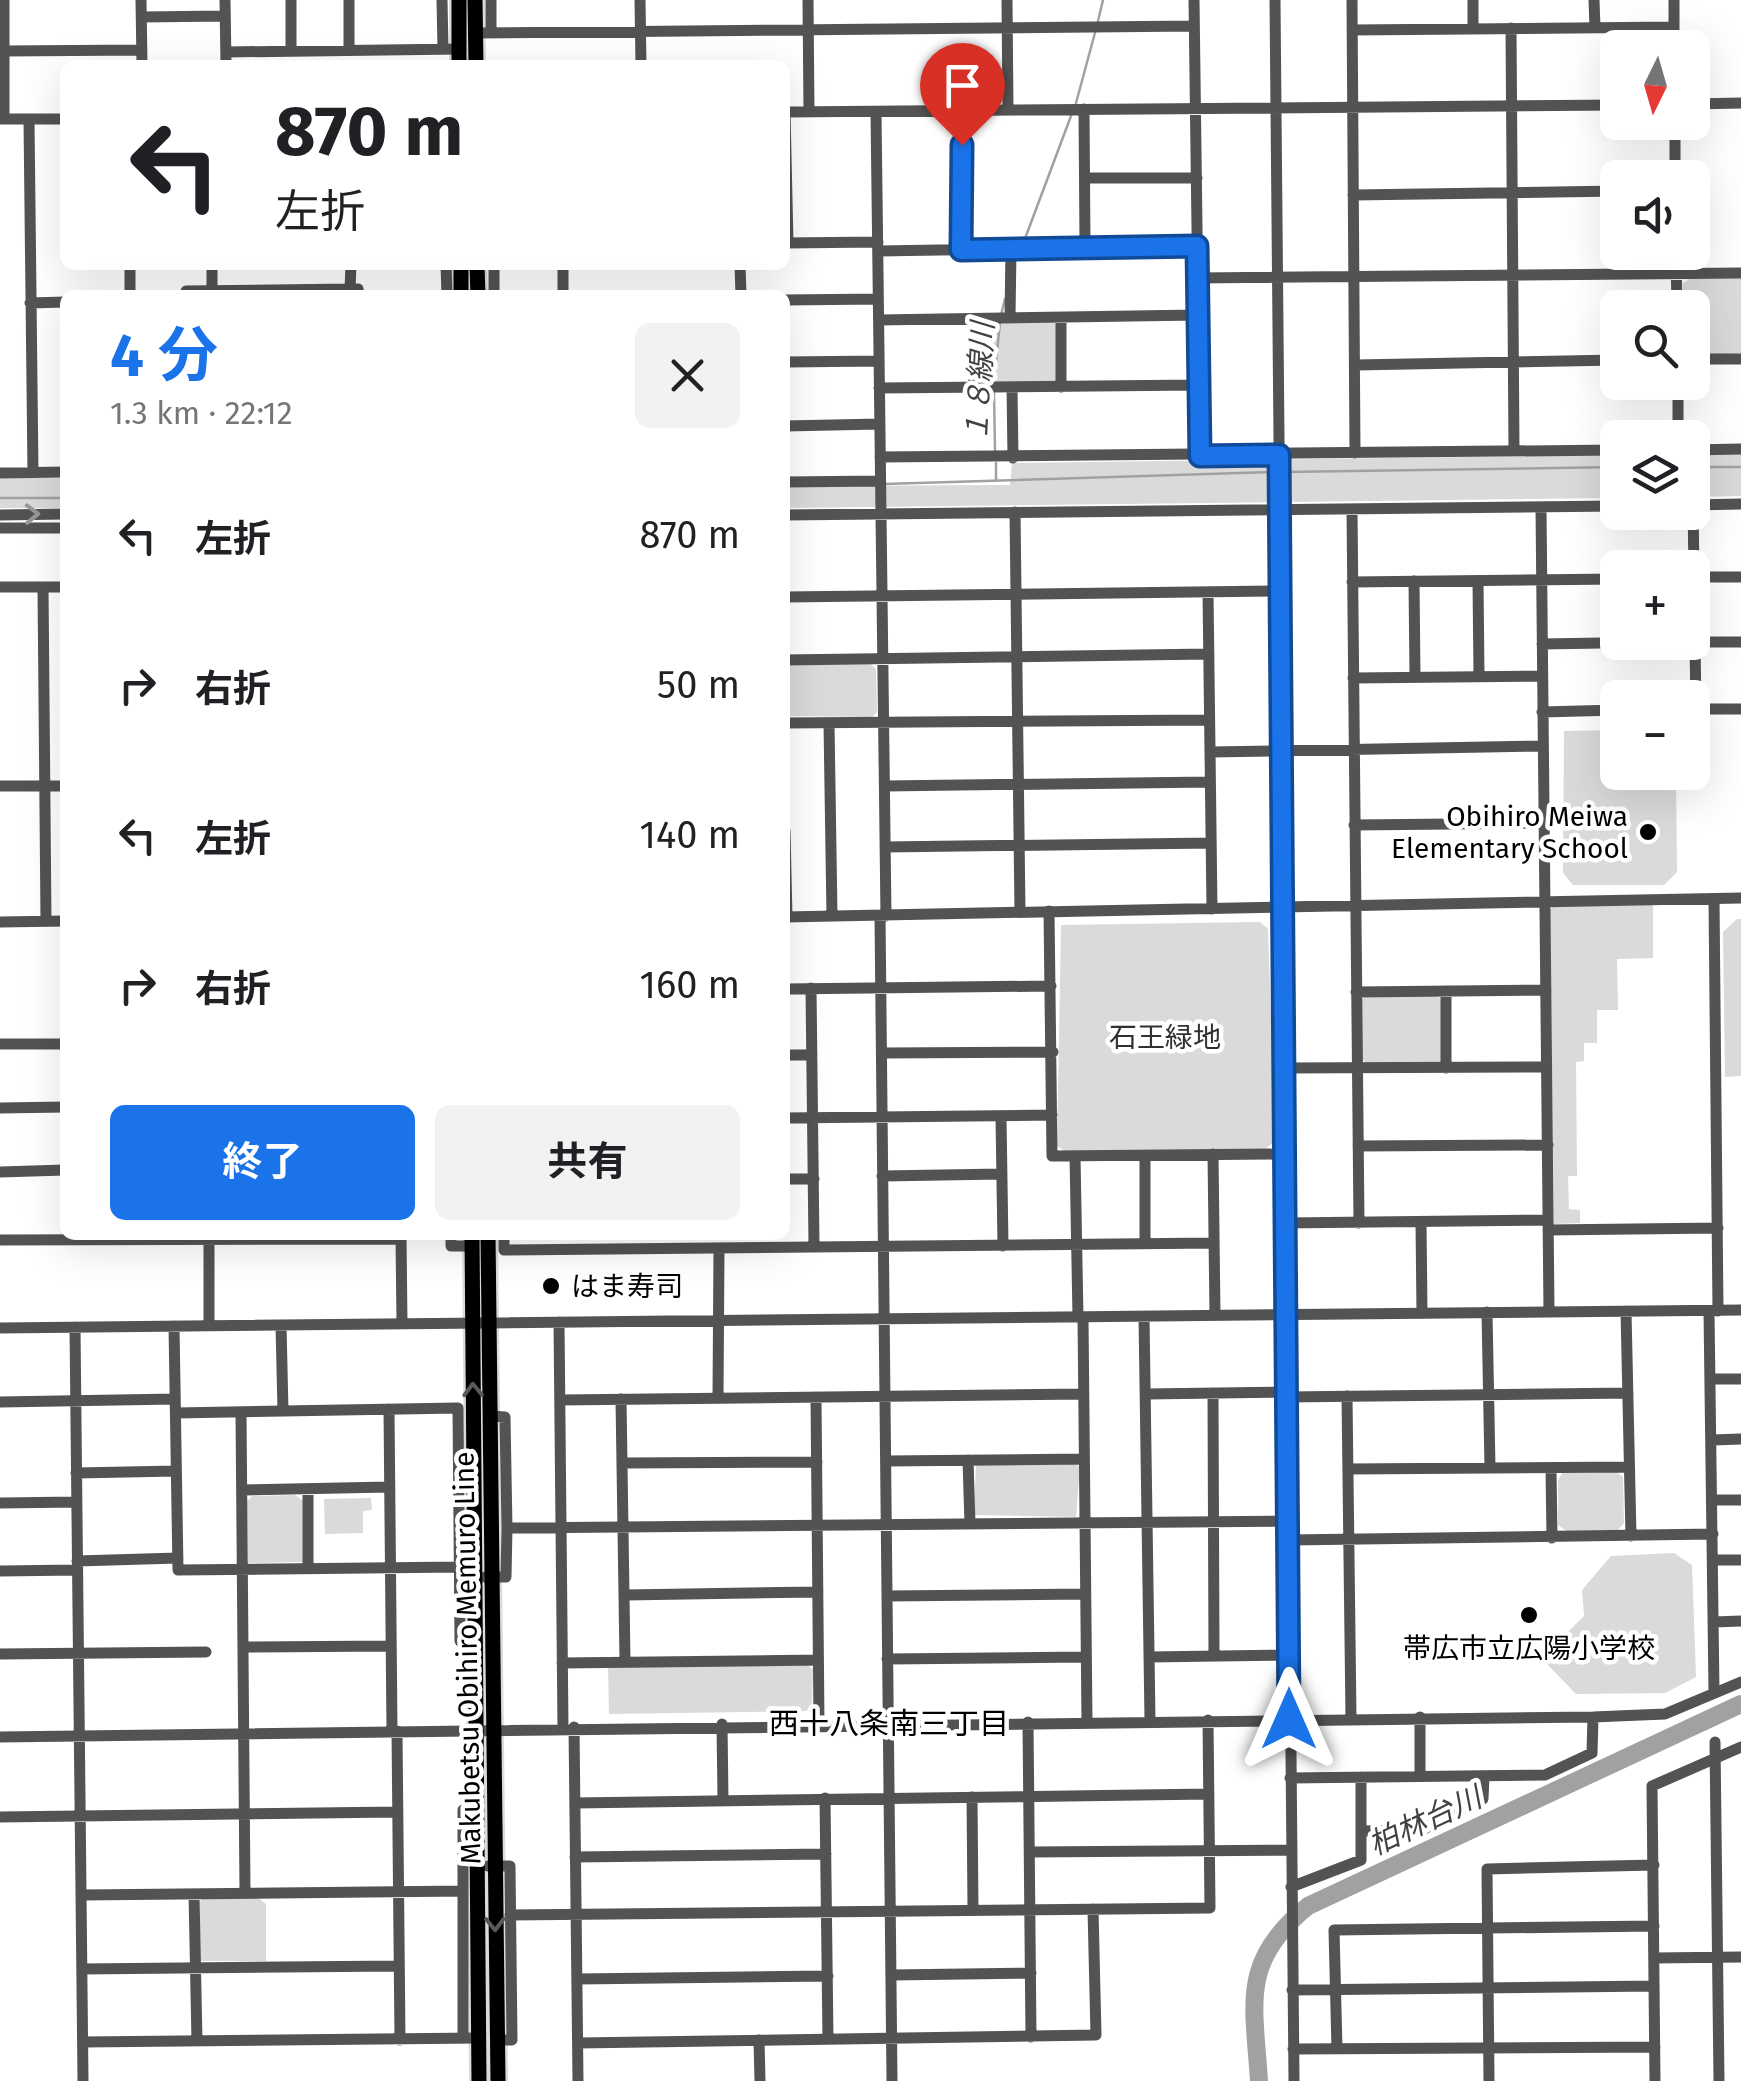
<!DOCTYPE html>
<html lang="ja">
<meta charset="utf-8">
<style>
:root{--surface:#fff;--page:#f2f2f2;--text:#202124;--muted:#757577;--accent:#1a73e8}
body{margin:0;font-family:"Fira Sans","Noto Sans JP",sans-serif;background:var(--page);color:var(--text);height:100vh;display:flex;flex-direction:column;font-size:38px;white-space:nowrap}
*{box-sizing:border-box;margin:0}
p{font-size:32px;color:var(--muted)}
.icon{flex:none;width:55px;height:55px;fill:none;stroke:currentColor;stroke-width:2;stroke-linecap:round;stroke-linejoin:round}
.map{position:relative;flex:1;overflow:hidden}
.panel{position:absolute;left:60px;top:290px;width:730px;height:950px;display:flex;flex-direction:column;background:var(--surface);border-radius:15px;box-shadow:0 10px 40px #0002}
.panel>*{flex:none}
.banner{position:absolute;left:60px;top:60px;width:730px;height:210px;border-radius:15px;box-shadow:0 10px 40px #0002;background:#fff;color:var(--text);overflow:hidden}
.needle{width:65px;rotate:185deg}
.tools{position:absolute;left:1600px;top:30px;display:grid;gap:20px}
.tools a{display:grid;place-items:center;width:110px;height:110px;border-radius:15px;background:var(--surface);box-shadow:0 10px 40px #0002;font-size:50px}
.pin{position:absolute;display:grid;place-items:center;width:85px;height:85px;color:#fff;margin:-102px -42px;border-radius:50% 50% 50% 0;rotate:-45deg;box-shadow:0 0 10px #0007}
.pin .icon{rotate:45deg}
.me{position:absolute;width:110px;margin:-55px;rotate:0deg;stroke-linejoin:round;filter:drop-shadow(0 0 8px #0008)}
.turn{display:flex;align-items:center;gap:35px;height:210px;padding:0 50px;font-size:45px}
.turn .icon{width:130px;height:130px;stroke-width:2.5}
.turn b{display:block;font-size:70px;line-height:85px}
.round{display:grid;place-items:center;flex:none;width:105px;height:105px;border-radius:15px;background:var(--page)}
.summary{display:flex;align-items:center;justify-content:space-between;height:170px;padding:0 50px}
h1{font-size:60px;font-weight:700;line-height:75px;color:var(--accent)}
.button{display:flex;gap:20px;margin-top:auto;padding:20px 50px}
.button a{flex:1;height:115px;border-radius:15px;background:var(--accent);color:#fff;font-size:40px;font-weight:700;line-height:115px;text-align:center}
.button a+a{background:var(--page);color:var(--text)}
ul{padding:0;list-style:none}
li{display:flex;align-items:center;gap:30px;height:150px;padding:0 50px}
li div{flex:1}
li b{display:block;font-size:38px}
li em{font-style:normal}
.map>svg:first-child{display:block}
.green{fill:#dadada}
.lines{fill:none;stroke-linecap:round;stroke-linejoin:round}
.stream{stroke:#a1a1a1;stroke-width:2.5}
.river{stroke:#a1a1a1;stroke-width:18}
.major-casing{stroke:#dbdbdb;stroke-width:20}
.minor{stroke:#535353;stroke-width:11}
.major{stroke:#000;stroke-width:15}
.oneway{stroke:#989898}
.oneway2{stroke:#595959}
.route-casing{stroke:#114b97;stroke-width:25}
.route{stroke:#1a73e8;stroke-width:18}
.poi-dot{fill:#000;stroke:#fff;stroke-width:4}
.labels{text-anchor:middle;stroke-width:9;stroke-linejoin:round;paint-order:stroke}
.poi-label{font-size:28px;fill:#000;stroke:#fff;text-anchor:end}
.park-label{font-size:28px;fill:#313131;stroke:#fff}
.street-label{font-size:28px;fill:#000;stroke:#fff}
.water-label{font-size:30px;font-style:italic;fill:#424242;stroke:#fff}
.neighbourhood-label{font-size:30px;fill:#000;stroke:#fff}
</style>
<div class="map">
<svg width="1741" height="2081" viewBox="0 0 1741 2081">
<rect width="100%" height="100%" fill="#fff"/>
<path class="green" d="M1741 277V355H1693L1692 308 1683 307V283L1691 278Z
M1052 320 1056 324 1057 382 983 383 978 326 982 322Z
M1692 454H1741V496L1693 497Z
M1618 455 1617 498 785 508V486L1010 485 1012 463Z
M0 478H65V508H0Z
M870 663 876 669 877 712 872 717 785 716V664Z
M1617 730 1618 772 1676 773 1677 872 1664 885H1573L1563 873 1564 731Z
M1653 905V958L1617 959 1618 1010H1597V1043H1584V1061L1576 1062 1577 1176H1568L1569 1209 1580 1210V1223L1554 1224 1550 910 1553 906Z
M1737 919H1741V1076L1725 1077 1723 932Z
M1260 922 1268 929 1275 1141 1265 1149 1067 1152 1057 1146 1061 925Z
M1436 995 1442 1000 1443 1062 1367 1064 1362 1059 1361 1001 1365 996Z
M1070 1462 1080 1467 1076 1517 974 1515 976 1465Z
M1615 1471 1623 1477 1624 1523 1618 1530 1566 1531 1558 1525V1480L1563 1472Z
M295 1495 304 1501V1562L248 1563 247 1501 252 1496Z
M371 1498 372 1510 363 1511V1533L325 1534 324 1499Z
M1674 1553 1692 1565 1696 1677 1665 1693 1576 1694 1541 1658 1584 1616 1582 1590 1611 1556Z
M804 1663 813 1669 812 1705 806 1711 609 1714 608 1666Z
M256 1896 266 1904V1961H200V1902L204 1897Z"/>
<g class="lines">
<path class="stream" d="M1098 21 1103 0
M1076 103 1096 29
M1023 244 1071 116
M1001 315 1005 299
M994 380 1000 323
M994 393 995 450
M996 463V480
M1692 467H1741
M1284 472 1618 467
M884 484 1276 472
M0 498H65"/>
<path class="river" d="M1259 2081C1254 2002 1240 1961 1308 1906L1741 1704"/>
<defs>
<path id="major" d="M459 0V65
M475 0 476 65
M461 265V295
M477 265 478 295
M472 1235 479 2081
M488 1235 498 2081"/>
</defs>
<use href="#major" class="major-casing"/>
<path class="minor" d="M4 0V119
M141 0 142 65
M225 0 226 65
M291 0V51
M349 0V50
M442 0 443 49
M491 0V33
M640 0 641 65
M808 0 809 112
M1007 0 1008 109
M1194 0 1200 456
M1275 0 1294 2081
M1352 0 1355 453
M1473 0V29
M1594 0 1595 28
M1674 0V48
M142 17 225 16
M1511 28 1514 450
M1352 30 1674 27
M475 33 1194 26
M4 51 142 50
M226 52 459 49
M1692 104 1741 103
M1084 109 1085 245
M876 112 886 916
M0 119H65
M29 120 33 472
M1675 122V178
M1085 178H1197
M1353 195 1618 191
M785 243 878 242
M788 243 785 112 1618 105
M961 249 962 110
M878 251 1197 246
M1676 252 1677 308
M130 265V295
M212 265V291
M446 265 447 295
M494 265V295
M563 265V295
M740 265 741 295
M1198 278 1741 273
M350 289 351 265
M186 295V291L350 289H358L359 295
M785 300 878 299
M30 303 65 302
M1010 318 1011 248
M1061 318V387
M974 319V387
M879 320 1198 315
M1692 359H1741
M785 362 879 361
M1356 365 1618 360
M1012 387 1013 458
M879 388 1199 385
M785 426 880 424
M1678 438V382
M1692 450 1741 449
M880 457 1618 450
M0 473 65 472
M785 482 880 481
M1692 505 1741 504
M1693 505 1696 709
M1541 507 1549 1312
M1352 509 1359 1223
M1015 512 1020 912
M0 515 65 514
M785 515 1618 506
M0 528H65
M1692 577H1741
M1414 581 1415 677
M1478 581 1479 676
M1352 582 1618 579
M0 587H65
M43 587 46 921
M1208 592 1212 909
M785 597 1278 591
M1692 642H1741
M1542 644 1662 642
M785 660 1209 654
M1353 678 1542 676
M1692 709H1741
M1542 712 1618 710
M785 723 1209 720
M829 723 832 916
M1210 752 1543 746
M0 786H65
M885 786 1210 782
M1354 825 1544 823
M785 831 787 917
M885 847 1211 843
M1714 899 1718 1311
M1049 911 1052 1156 1285 1154
M880 915 892 2081
M785 917 1741 898
M0 922 65 921
M811 988 814 1246
M785 989 1051 986
M1356 992 1546 990
M0 1044H65
M882 1053 1053 1052
M785 1055H812
M1283 1068 1546 1067
M1446 1068V991
M0 1108 65 1107
M1001 1117 1003 1246
M785 1118 1052 1115
M1358 1146 1548 1145
M1213 1154 1215 1315
M1145 1155V1243
M1075 1156 1078 1317
M0 1172 65 1170
M882 1176 1002 1174
M785 1179H814
M1421 1222 1422 1313
M1284 1223 1548 1220
M1548 1230 1718 1228
M209 1235V1325
M401 1235 402 1323
M451 1235V1246H471
M504 1235V1250L1214 1243
M0 1240 401 1239
M1626 1311 1631 1536
M1709 1311 1714 1692
M1487 1312 1490 1468
M1083 1317 1087 1721
M1144 1317 1150 1720
M559 1322 563 1728
M281 1325 283 1411
M174 1326 178 1570 459 1567
M75 1327 83 2081
M0 1328 1741 1310
M1711 1379H1741
M1213 1393 1214 1656
M1147 1394 1286 1392
M1347 1396 1351 1718
M816 1397 819 1724
M1286 1397 1628 1393
M718 1398 719 1248
M621 1399 625 1661
M560 1400 1083 1394
M0 1402 175 1399
M389 1409 392 1731
M241 1412 245 1893
M176 1413 458 1408 460 1641H475
M490 1416 505 1417 507 1528
M1712 1440 1741 1439
M968 1460 970 1524
M886 1461 1084 1459
M623 1463 817 1462
M1551 1468 1552 1538
M1348 1469 1629 1467
M76 1473 176 1471
M308 1489V1567
M242 1490 389 1487
M1713 1500H1741
M0 1503 76 1502
M1288 1540 1713 1534
M1714 1560H1741
M77 1561 178 1558
M0 1571 77 1570
M485 1577H506L507 1528 1288 1521
M625 1595 818 1592
M887 1596 1085 1594
M1714 1622 1741 1621
M243 1647 391 1646
M0 1654 206 1652
M1149 1657 1289 1655
M887 1659 1085 1657
M562 1663 818 1660
M1420 1717V1776
M1028 1722 1031 2037
M722 1724 723 1799
M574 1727 578 2081
M397 1731 400 2040
M0 1737 1593 1717 1665 1714 1741 1682
M1715 1742 1719 2081
M1290 1778 1545 1775 1592 1753 1593 1717
M972 1797 973 1909
M825 1798 828 2039
M575 1803 1209 1794
M0 1817 397 1812
M1362 1831 1422 1830 1483 1799 1484 1776
M1030 1852 1292 1850
M575 1857 826 1854
M488 1866H510L512 2040H497
M1291 1887 1361 1860V1777
M463 1891V2038
M194 1894 197 2041
M82 1895 463 1891V1810H477
M510 1915 1210 1908 1208 1720
M1654 1958 1741 1957
M82 1969 399 1966
M891 1975 1031 1973
M577 1979 828 1976
M1292 1990 1654 1986
M759 2040 760 2081
M83 2042 479 2038
M578 2043 1096 2035 1093 1909
M1293 2049 1655 2047
M1337 2049 1334 1930 1654 1926
M1489 2081 1487 1869 1654 1865
M1655 2081 1652 1786 1741 1747"/>
<use href="#major" class="major"/>
</g>
<defs><path id="oneway-chevron" d="M-2-3.5L2.5 0L-2 3.5" fill="none" stroke-width="1.6" stroke-linecap="round" stroke-linejoin="round" transform="scale(2.5)"/></defs>
<use class="oneway" href="#oneway-chevron" transform="translate(32 514) rotate(-1)"/>
<g class="oneway2">
<use href="#oneway-chevron" transform="translate(473 1390) rotate(-91)"/>
<use href="#oneway-chevron" transform="translate(495 1924) rotate(89)"/>
</g>
<g class="lines">
<defs>
<path id="route" d="M962 145 961 250 1197 246 1200 456 1279 455 1289 1719"/>
</defs>
<use href="#route" class="route-casing"/>
<use href="#route" class="route"/>
</g>
<g class="poi-dot">
<circle cx="1648" cy="832" r="10"/>
<circle cx="551" cy="1286" r="10"/>
<circle cx="1529" cy="1615" r="10"/>
</g>
<g class="labels">
<g class="poi-label">
<text x="1628" y="826">Obihiro Meiwa<tspan x="1628" dy="32">Elementary School</tspan></text>
<text x="571" y="1296" text-anchor="start">はま寿司</text>
<text x="1529" y="1658" text-anchor="middle">帯広市立広陽小学校</text>
</g>
<g class="park-label">
<text x="1165" y="1047">石王緑地</text>
</g>
<g class="street-label">
<text transform="translate(467 1658) rotate(-91)" y="10">Makubetsu Obihiro Memuro Line</text>
</g>
<g class="water-label">
<text transform="translate(980 382) rotate(-87)" y="10">１８線川</text>
<text transform="translate(1425 1821) rotate(-25)" y="10">柏林台川</text>
</g>
<g class="neighbourhood-label">
<text x="889" y="1734">西十八条南三丁目</text>
</g>
</g>
</svg>
<div class="tools">
<a><svg class="needle" viewBox="-14 -14 28 28"><path d="M0-13l5 13h-10z" fill="#e53935"/><path d="M0 13l5-13h-10z" fill="#757577"/></svg></a>
<a><svg class="icon" aria-label="sound" viewBox="0 0 24 24"><path d="M4 9h4l5-4v14l-5-4H4zM17 9q2 3 0 6"/></svg></a>
<a><svg class="icon" aria-label="search" viewBox="0 0 24 24"><circle cx="10" cy="10" r="6"/><path d="M15 15l6 6"/></svg></a>
<a><svg class="icon" aria-label="layers" viewBox="0 0 24 24"><path d="M12 4l9 5-9 5-9-5zM3 14l9 5 9-5"/></svg></a>
<a>+</a>
<a>−</a>
</div>
<div class="pin" style="left:962px;top:145px;background:#d93025"><svg class="icon" aria-label="arrive" viewBox="0 0 24 24"><path d="M6 21V4h12l-3 4 3 4H6"/></svg></div>
<svg class="me" style="left:1289px;top:1719px" viewBox="-20 -20 40 40"><path d="M0-17L14 15 0 8-14 15z" fill="#1a73e8" stroke="#fff" stroke-width="4"/></svg>
<div class="banner">
<div class="turn"><svg class="icon" aria-label="left" viewBox="0 0 24 24"><path d="M17 20v-9H6M10 6l-5 5 5 5"/></svg><div><b>870 m</b>左折</div></div>
</div>
<section class="panel">
<div class="summary"><div><h1>4 分</h1><p>1.3 km · 22:12</p></div><a class="round"><svg class="icon" aria-label="close" viewBox="0 0 24 24"><path d="M6 6l12 12M18 6L6 18"/></svg></a></div>
<ul>
<li><svg class="icon" aria-label="left" viewBox="0 0 24 24"><path d="M17 20v-9H6M10 6l-5 5 5 5"/></svg><div><b>左折</b></div><em>870 m</em></li>
<li><svg class="icon" aria-label="right" viewBox="0 0 24 24"><path d="M7 20v-9h11M14 6l5 5-5 5"/></svg><div><b>右折</b></div><em>50 m</em></li>
<li><svg class="icon" aria-label="left" viewBox="0 0 24 24"><path d="M17 20v-9H6M10 6l-5 5 5 5"/></svg><div><b>左折</b></div><em>140 m</em></li>
<li><svg class="icon" aria-label="right" viewBox="0 0 24 24"><path d="M7 20v-9h11M14 6l5 5-5 5"/></svg><div><b>右折</b></div><em>160 m</em></li>
</ul>
<div class="button"><a>終了</a><a>共有</a></div>
</section>
</div>
